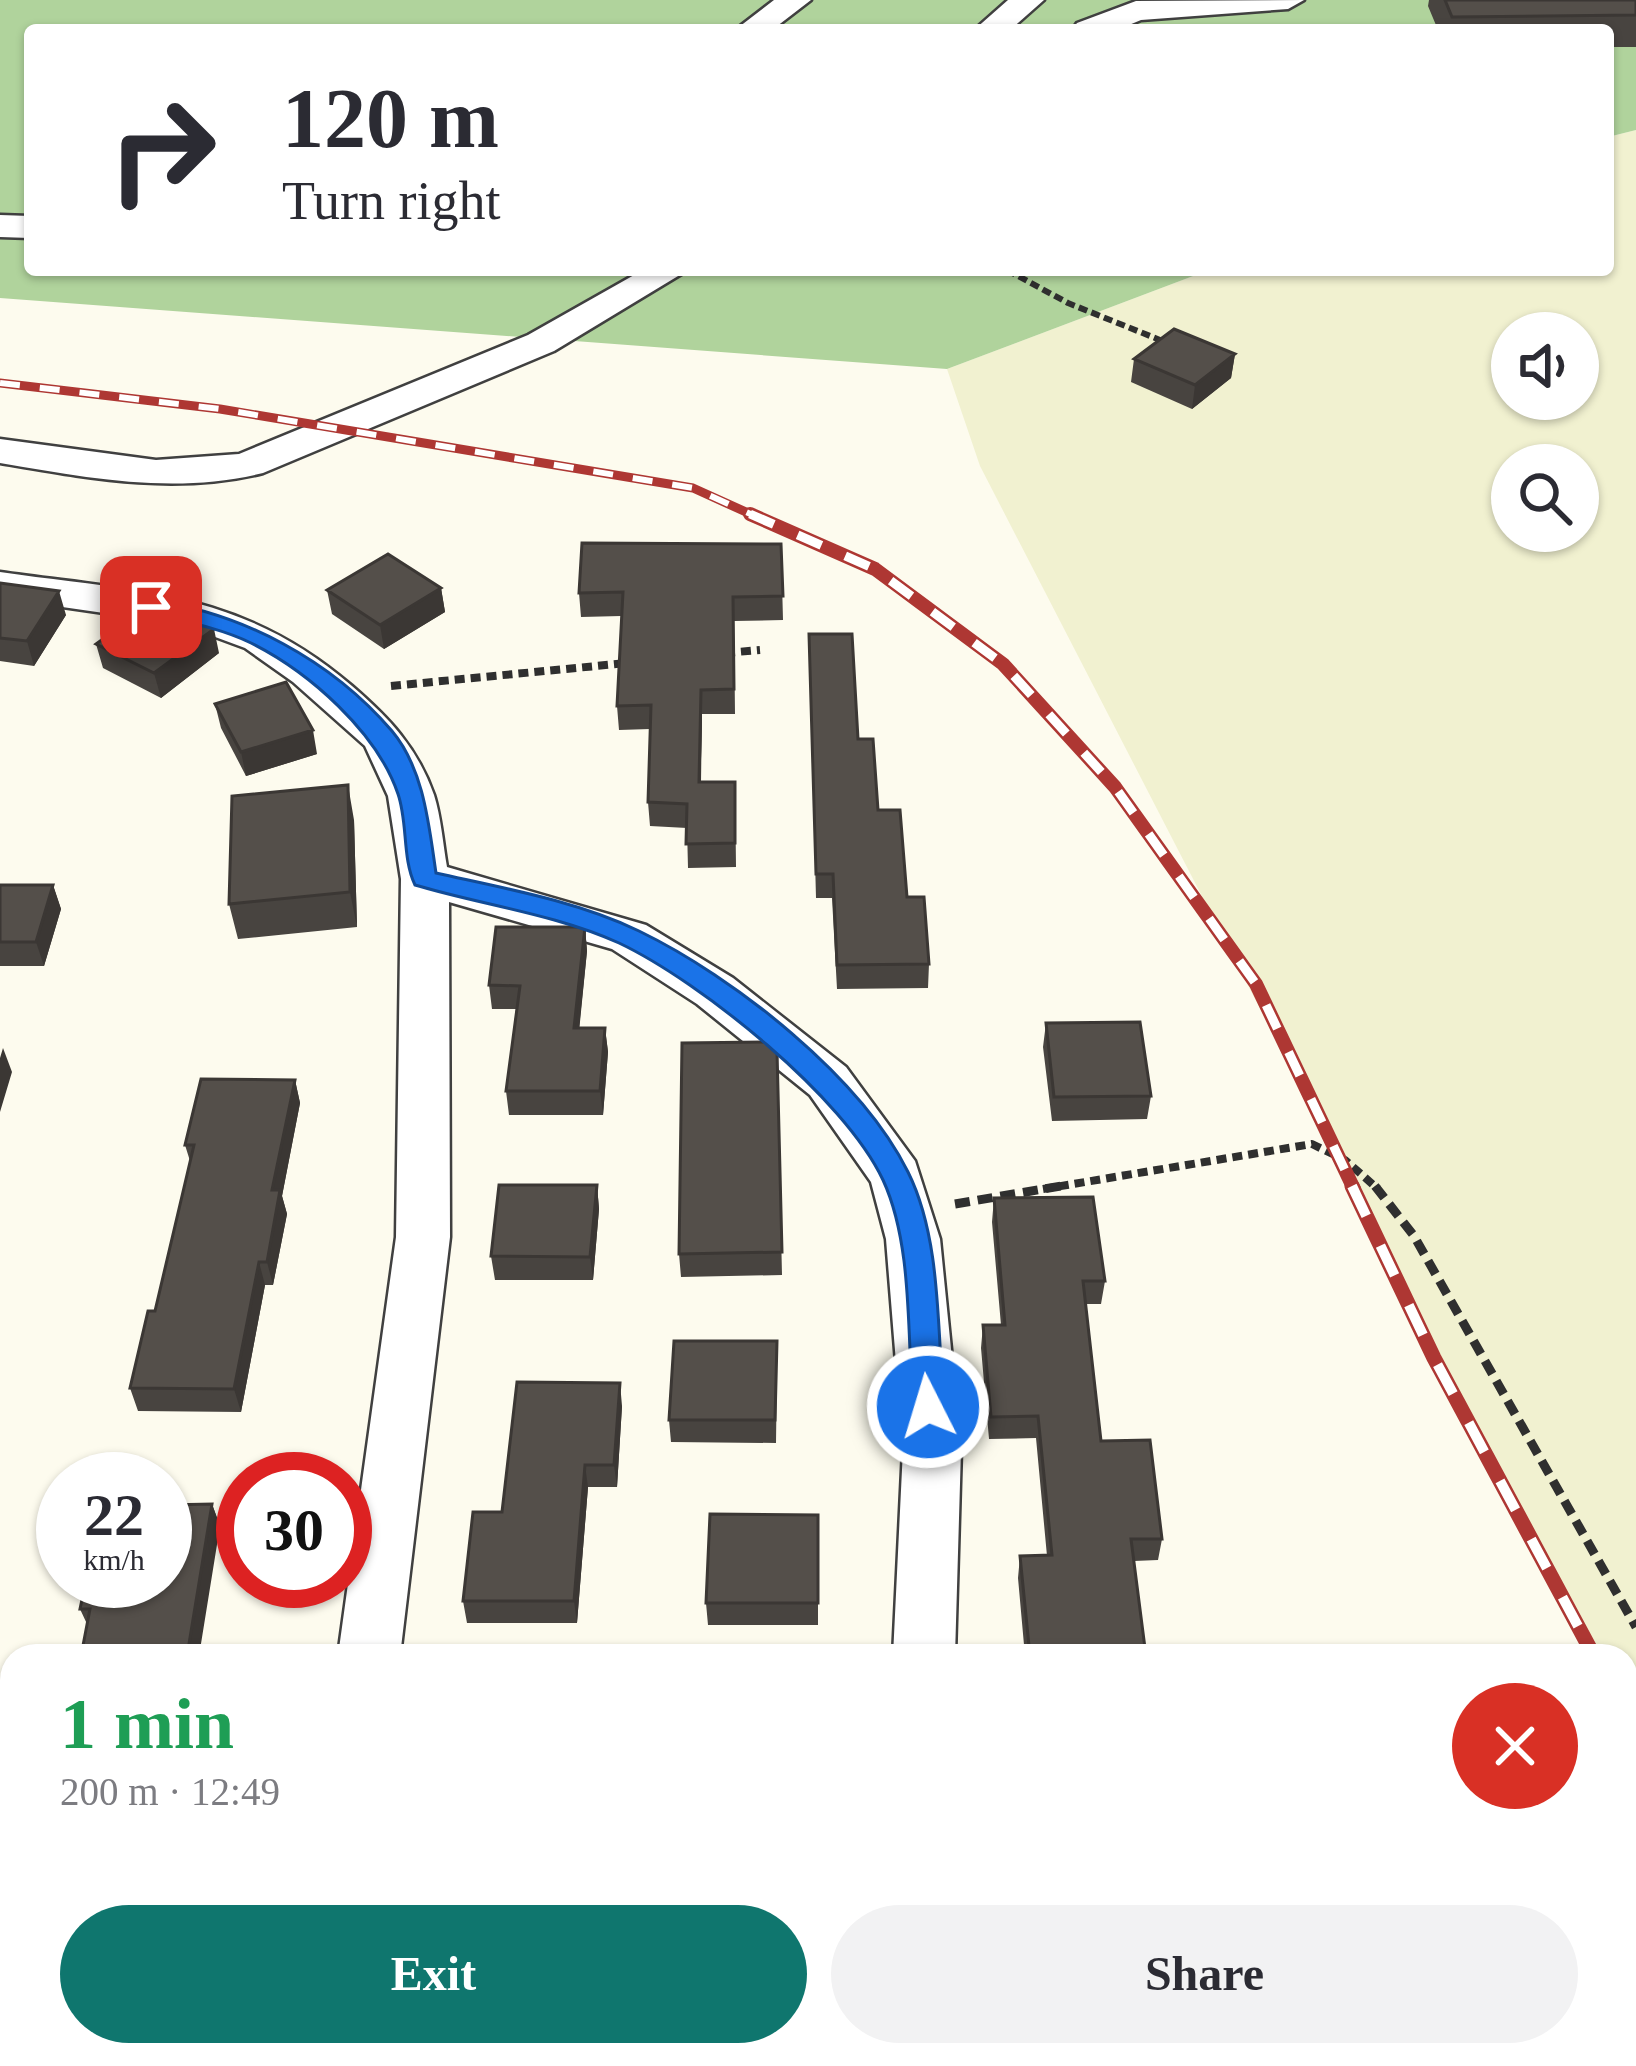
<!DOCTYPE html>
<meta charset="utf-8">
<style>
:root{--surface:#fff;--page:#f2f2f3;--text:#2b2b33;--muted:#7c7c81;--accent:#0f766e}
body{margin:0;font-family:Georgia,serif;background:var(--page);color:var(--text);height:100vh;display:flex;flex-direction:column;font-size:45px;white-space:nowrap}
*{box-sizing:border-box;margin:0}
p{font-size:39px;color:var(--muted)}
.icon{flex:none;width:66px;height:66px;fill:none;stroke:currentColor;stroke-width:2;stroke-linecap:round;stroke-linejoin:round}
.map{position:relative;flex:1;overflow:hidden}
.sheet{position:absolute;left:0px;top:1644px;width:1638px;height:423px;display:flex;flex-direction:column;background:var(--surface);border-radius:36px 36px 0 0;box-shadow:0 3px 9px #0004}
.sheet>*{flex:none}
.top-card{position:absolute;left:24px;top:24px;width:1590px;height:252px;border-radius:12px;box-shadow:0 3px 9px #0004;background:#fff;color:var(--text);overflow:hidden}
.controls{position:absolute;left:1491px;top:312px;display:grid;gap:24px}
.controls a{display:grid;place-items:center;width:108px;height:108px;border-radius:50%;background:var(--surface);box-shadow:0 3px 9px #0004;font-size:60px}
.speed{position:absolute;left:36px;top:1452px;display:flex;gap:24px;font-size:60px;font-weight:700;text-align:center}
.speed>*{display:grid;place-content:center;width:156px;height:156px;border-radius:50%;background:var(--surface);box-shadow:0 3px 9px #0004;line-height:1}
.speed small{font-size:30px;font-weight:400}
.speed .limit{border:18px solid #d22;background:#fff;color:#111}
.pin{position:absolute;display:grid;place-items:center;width:102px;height:102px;color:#fff;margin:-51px;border-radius:24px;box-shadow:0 6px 18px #0006}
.me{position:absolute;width:132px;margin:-66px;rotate:355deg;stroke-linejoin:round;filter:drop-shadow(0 0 9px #0008)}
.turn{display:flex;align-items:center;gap:42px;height:252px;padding:0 60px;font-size:54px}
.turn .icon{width:156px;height:156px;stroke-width:2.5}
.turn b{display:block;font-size:84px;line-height:102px}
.round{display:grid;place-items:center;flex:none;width:126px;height:126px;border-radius:63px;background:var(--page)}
.overview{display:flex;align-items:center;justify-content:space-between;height:204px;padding:0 60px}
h1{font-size:72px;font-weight:700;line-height:90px;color:#1e9e55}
.button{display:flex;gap:24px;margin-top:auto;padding:24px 60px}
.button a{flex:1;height:138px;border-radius:72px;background:var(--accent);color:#fff;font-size:48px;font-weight:700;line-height:138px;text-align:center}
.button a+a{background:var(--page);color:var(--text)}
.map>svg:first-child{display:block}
.farmland{fill:#f1f1d0;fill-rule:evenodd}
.forest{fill:#b0d39c}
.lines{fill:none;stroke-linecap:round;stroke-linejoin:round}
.minor-casing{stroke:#404040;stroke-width:5}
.path-far2{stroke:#2f2f2f;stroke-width:6;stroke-dasharray:9 4.5;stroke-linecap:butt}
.path-far1{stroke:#2f2f2f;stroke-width:8;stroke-dasharray:10 6;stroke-linecap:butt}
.path{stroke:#2f2f2f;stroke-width:9;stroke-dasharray:15 8;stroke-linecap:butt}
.minor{fill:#fff;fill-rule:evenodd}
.rail-far2-casing{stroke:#ae3733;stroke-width:9}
.rail-far1-casing{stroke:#ae3733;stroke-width:14}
.rail-casing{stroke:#ae3733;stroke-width:15}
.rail-far2{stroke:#fff;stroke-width:6;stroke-dasharray:20;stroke-linecap:butt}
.rail-far1{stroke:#fff;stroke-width:9;stroke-dasharray:26;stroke-linecap:butt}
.rail{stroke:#fff;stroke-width:10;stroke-dasharray:33;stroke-linecap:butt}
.wall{fill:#484440}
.shaded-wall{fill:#3b3734}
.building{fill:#544f4a;stroke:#3b3734;stroke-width:3}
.route{fill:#1a73e8;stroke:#114b97;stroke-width:3}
</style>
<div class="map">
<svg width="1636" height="2066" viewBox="0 0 1636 2066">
<rect width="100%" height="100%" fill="#fdfbee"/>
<path class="farmland" d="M1636 130V1737L1626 1717V1656H1594L980 466 947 369 1209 270H1608V137ZM1512 333H1578V399H1512ZM1512 465H1578V531H1512Z"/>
<path class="forest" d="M0 0H1636V130L1608 137V30H30V270H1209L947 369 0 298Z"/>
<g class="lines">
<defs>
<path id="minor" d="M774 0H811L772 30H735Z
M1008 0H1044L1010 30H974Z
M1304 0 1288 9 1141 20 1117 30H1072L1077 23 1136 1Z
M0 215 30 216V238L0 237Z
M643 270H688L554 351 263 473C175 495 88 478 0 463V439L156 460 239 454 528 335Z
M0 572C138 592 241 590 352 686 389 718 417 747 434 795 441 817 443 844 447 867L646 925 733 978 846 1067 915 1161 940 1239 961 1449 955 1656H893L903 1449 886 1239 871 1182 810 1095 697 1004 612 949 449 902 450 1237 400 1656H338L396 1237 401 879 388 796 365 746 293 682 245 648 180 624 0 598Z
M282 2055H352L351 2066H281Z
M947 2055H1018L1022 2066H951Z"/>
</defs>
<use href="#minor" class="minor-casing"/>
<path class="path-far2" d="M1007 270 1068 303 1165 342"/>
<path class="path-far1" d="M725 653 760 650
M391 686 627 663
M1043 1189 1312 1144 1345 1160 1378 1189"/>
<path class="path" d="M1375 1186 1414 1236 1636 1627
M955 1204 1061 1186"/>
<use href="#minor" class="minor"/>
<defs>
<path id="rail-far2" d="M0 383 220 409 693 488 757 517"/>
<path id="rail-far1" d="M750 514 875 569 1003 664 1115 787 1256 984 1354 1189"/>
<path id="rail" d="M1352 1186 1434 1358 1594 1656
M1626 1717 1636 1737"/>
</defs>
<use href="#rail-far2" class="rail-far2-casing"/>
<use href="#rail-far1" class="rail-far1-casing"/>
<use href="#rail" class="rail-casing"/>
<use href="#rail-far2" class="rail-far2"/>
<use href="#rail-far1" class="rail-far1"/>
<use href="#rail" class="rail"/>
</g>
<path class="wall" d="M1429 0H1636V47H1608V30H1438L1428 6Z
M1235 354 1231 378 1192 409 1131 382 1134 359Z
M781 544 783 620 734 621 735 714H702L701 782H735L736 867 688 868 687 828 650 826 648 802 650 729 619 730 617 706 621 616 581 617 579 593Z
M0 583 66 615 34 666 0 661Z
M441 588 445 612 384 649 332 614 327 590Z
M809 634 858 739 878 810 929 964 928 988 837 989 832 898H816Z
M96 644 219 653 161 698 103 668Z
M215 704 317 754 246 776 221 728Z
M354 820 357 927 238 939 229 904Z
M0 885H53L61 909 44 966H0Z
M585 927 587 951 579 1028H605L608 1052 603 1115H509L506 1091 516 1009H492L489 985Z
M1046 1023 1151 1096 1147 1119 1052 1121 1043 1047Z
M777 1051 782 1275 681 1277 679 1254Z
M295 1080 300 1103 282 1196 287 1214 273 1285H265L241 1412 138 1411 130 1388 155 1311 190 1161 185 1145Z
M597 1185 599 1209 593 1280H495L491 1256Z
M994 1198 1105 1281 1101 1304H1085L1101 1441 1162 1539 1158 1560 1134 1561 1146 1656H1025L1018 1578 1020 1556H1047L1036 1438 989 1439 981 1348 983 1325H1001L992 1222Z
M777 1364 776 1443 671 1442 669 1420Z
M622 1406 617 1487H588L577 1623H467L463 1601 502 1512Z
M212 1504 220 1526 87 1624 80 1609Z
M818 1515V1625H708L706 1603Z
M46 2055H188L187 2066H53Z"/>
<path class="shaded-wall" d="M1235 354 1231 378 1192 409 1195 385Z
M441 588 445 612 384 649 380 625Z
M59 591 66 615 34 666 27 641Z
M214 629 219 653 161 698 154 673Z
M701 690 702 714 700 807 699 782Z
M313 730 317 754 246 776 241 752Z
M348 785 354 820 357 927 350 892Z
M53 885 61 909 44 966 36 942Z
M585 927 587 951 577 1052 574 1028Z
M605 1028 608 1052 603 1115 600 1091Z
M3 1048 12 1072 0 1112V1058Z
M295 1080 300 1103 282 1196 287 1214 273 1285 267 1262 272 1190Z
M597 1185 599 1209 593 1280 590 1257Z
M259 1262 265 1285 241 1412 234 1389Z
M620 1383 622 1406 617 1487 614 1465Z
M585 1465 588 1487 577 1623 574 1601Z
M212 1504 220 1526 199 1656H187Z
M178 2055H188L187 2066H184Z"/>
<path class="building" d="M1445 0H1636V15L1452 17Z
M1174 329 1235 354 1195 385 1134 359Z
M582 543 781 544 783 596 733 597 734 689 701 690 699 782H735V843L686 844 687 804 648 802 651 705 617 706 623 592 579 593Z
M388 554 441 588 380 625 327 590Z
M0 583 59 591 27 641 0 638Z
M154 602 214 629 154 673 96 644Z
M809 634H852L858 739H873L878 810H900L907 897H924L929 964 837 965 833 874H816Z
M286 682 313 730 241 752 215 704Z
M348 785 350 892 229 904 232 796Z
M0 885H53L36 942H0Z
M496 927H585L574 1028H605L600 1091H506L520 986 489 985Z
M1140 1022 1151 1096 1054 1097 1046 1023Z
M766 1042 777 1051 782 1252 679 1254 682 1043Z
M201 1079 295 1080 272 1190H280L267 1262H259L234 1389 130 1388 148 1311H155L194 1145H185Z
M499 1185H597L590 1257 491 1256Z
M1093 1197 1105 1281H1083L1101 1441 1150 1440 1162 1539H1131L1146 1656H1030L1020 1556 1052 1555 1038 1416 991 1417 983 1325H1005L994 1198Z
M674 1341H777L775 1420H669Z
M517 1382 620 1383 614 1465H585L574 1601H463L473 1512H502Z
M212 1504 187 1656H81L90 1609H80L86 1581H165V1505Z
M710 1514 818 1515V1603H706Z"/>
<path class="route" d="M151 600C243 613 331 660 392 731 424 769 429 826 436 873 503 888 577 901 639 931 734 977 861 1077 908 1172 942 1240 937 1333 944 1407L939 1416H917L913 1407C907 1336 913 1245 883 1180 844 1097 701 982 619 943 555 914 482 905 415 885 402 858 408 823 398 794 377 732 309 672 251 643 216 626 179 621 143 612V602Z"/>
</svg>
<div class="controls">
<a><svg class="icon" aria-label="sound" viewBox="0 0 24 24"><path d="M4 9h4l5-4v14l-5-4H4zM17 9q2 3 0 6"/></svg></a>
<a><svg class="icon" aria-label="search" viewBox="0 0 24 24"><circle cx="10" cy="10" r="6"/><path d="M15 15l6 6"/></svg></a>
</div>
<div class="speed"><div>22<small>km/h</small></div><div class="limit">30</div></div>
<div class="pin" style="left:151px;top:607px;background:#d93025"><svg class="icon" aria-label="arrive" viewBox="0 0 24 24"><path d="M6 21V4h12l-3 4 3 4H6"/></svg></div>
<svg class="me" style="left:928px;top:1407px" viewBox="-20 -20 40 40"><circle r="17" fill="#1a73e8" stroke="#fff" stroke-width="3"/><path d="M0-11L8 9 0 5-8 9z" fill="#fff"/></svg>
<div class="top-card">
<div class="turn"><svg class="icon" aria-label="right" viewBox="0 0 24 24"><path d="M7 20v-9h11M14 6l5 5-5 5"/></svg><div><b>120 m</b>Turn right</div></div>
</div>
<section class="sheet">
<div class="overview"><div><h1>1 min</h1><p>200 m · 12:49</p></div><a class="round" style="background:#d93025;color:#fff"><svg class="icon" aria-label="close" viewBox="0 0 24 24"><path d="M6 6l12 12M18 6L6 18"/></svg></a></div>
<div class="button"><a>Exit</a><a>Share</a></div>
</section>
</div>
